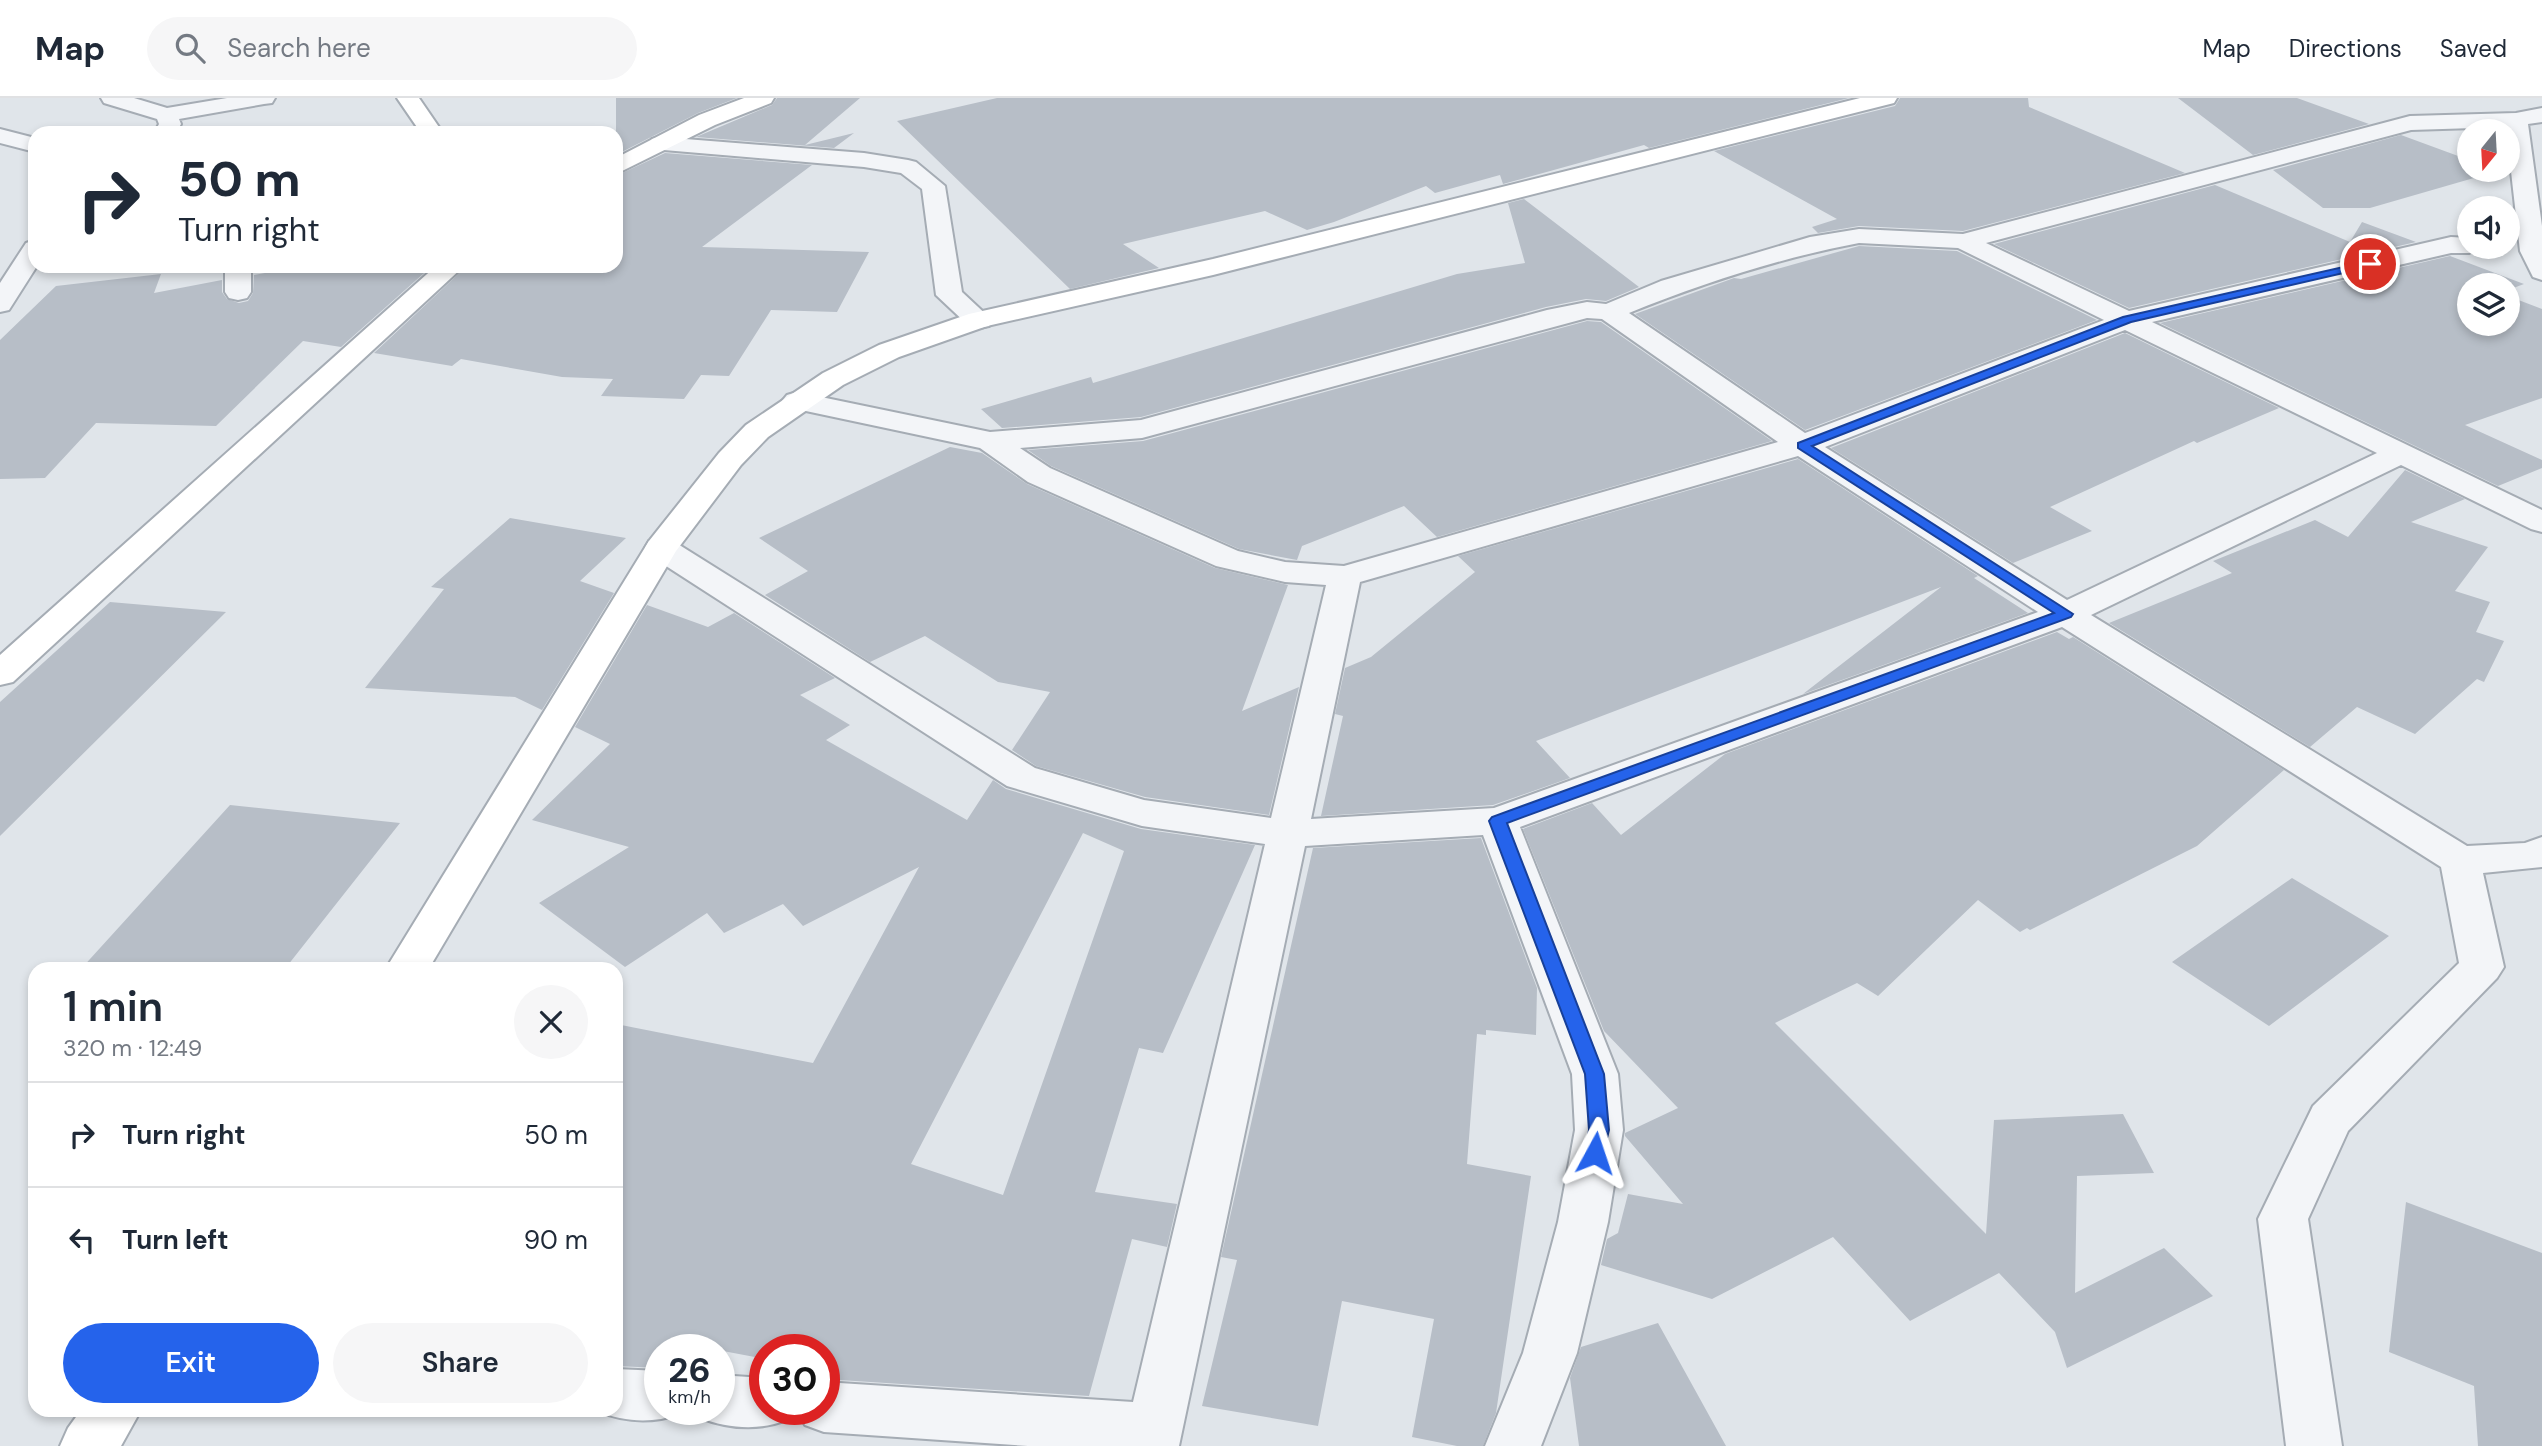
<!DOCTYPE html>
<meta charset="utf-8">
<style>
:root{--surface:#fff;--page:#f6f6f7;--text:#1f2937;--muted:#747a83;--line:#e0e1e3;--accent:#2563eb}
body{margin:0;font-family:"DM Sans",sans-serif;background:var(--page);color:var(--text);height:100vh;display:flex;flex-direction:column;font-size:26px;white-space:nowrap}
*{box-sizing:border-box;margin:0}
p{font-size:23px;color:var(--muted)}
.icon{flex:none;width:38px;height:38px;fill:none;stroke:currentColor;stroke-width:2;stroke-linecap:round;stroke-linejoin:round}
.map{position:relative;flex:1;overflow:hidden}
.details{position:absolute;left:28px;top:864px;width:595px;height:455px;display:flex;flex-direction:column;background:var(--surface);border-radius:21px;box-shadow:0 4px 10px #0003}
.details>*{flex:none}
.banner{position:absolute;left:28px;top:28px;width:595px;height:147px;border-radius:21px;box-shadow:0 4px 10px #0003;background:#fff;color:var(--text);overflow:hidden}
.needle{width:46px;rotate:198deg}
.controls{position:absolute;left:2457px;top:21px;display:grid;gap:14px}
.controls a{display:grid;place-items:center;width:63px;height:63px;border-radius:50%;background:var(--surface);box-shadow:0 4px 10px #0003;font-size:35px}
.speed{position:absolute;left:644px;top:1236px;display:flex;gap:14px;font-size:35px;font-weight:700;text-align:center}
.speed>*{display:grid;place-content:center;width:91px;height:91px;border-radius:50%;background:var(--surface);box-shadow:0 4px 10px #0003;line-height:1}
.speed small{font-size:18px;font-weight:400}
.speed .limit{border:10px solid #d22;background:#fff;color:#111}
.pin{position:absolute;display:grid;place-items:center;width:60px;height:60px;color:#fff;margin:-30px;border:4px solid #fff;border-radius:50%;box-shadow:0 2px 7px #0007}
.me{position:absolute;width:77px;margin:-38px;rotate:5deg;stroke-linejoin:round;filter:drop-shadow(0 0 5px #0008)}
.turn{display:flex;align-items:center;gap:24px;height:147px;padding:0 35px;font-size:32px}
.turn .icon{width:91px;height:91px;stroke-width:2.5}
.turn b{display:block;font-size:49px;line-height:60px}
.round{display:grid;place-items:center;flex:none;width:74px;height:74px;border-radius:37px;background:var(--page)}
.summary{display:flex;align-items:center;justify-content:space-between;height:119px;padding:0 35px}
h1{font-size:42px;font-weight:600;line-height:52px}
.action{display:flex;gap:14px;margin-top:auto;padding:14px 35px}
.action a{flex:1;height:80px;border-radius:42px;background:var(--accent);color:#fff;font-size:28px;font-weight:600;line-height:80px;text-align:center}
.action a+a{background:var(--page);color:var(--text)}
ul{padding:0;list-style:none}
li{display:flex;align-items:center;gap:21px;height:105px;padding:0 35px;border-top:2px solid var(--line)}
li div{flex:1}
li b{display:block;font-size:26px}
li em{font-style:normal}
header{display:flex;align-items:center;gap:42px;box-sizing:border-box;height:98px;padding:0 35px;background:var(--surface);border-bottom:2px solid var(--line)}
header strong{font-size:33px}
nav{display:flex;gap:38px;margin-inline-start:auto;font-size:24px}
.search{width:490px;height:63px;background:var(--page);display:flex;align-items:center;gap:18px;box-sizing:border-box;padding:0 24px;border-radius:38px;color:var(--muted);font-size:26px}
.map>svg:first-child{display:block}
.building{fill:#b7bec7;fill-rule:evenodd}
.lines{fill:none;stroke-linecap:round;stroke-linejoin:round}
.street-casing{stroke:#a5acb4;stroke-width:4}
.secondary-casing{stroke:#a5acb4;stroke-width:4}
.street{fill:#f3f5f8;fill-rule:evenodd}
.secondary{fill:#fff;fill-rule:evenodd}
.route{fill:#2563eb;stroke:#184099;stroke-width:2}
</style>
<header>
<strong>Map</strong>
<div class="search"><svg class="icon" aria-label="search" viewBox="0 0 24 24"><circle cx="10" cy="10" r="6"/><path d="M15 15l6 6"/></svg>Search here</div>
<nav><a>Map</a><a>Directions</a><a>Saved</a></nav>
</header>
<div class="map">
<svg width="2542" height="1348" viewBox="0 0 2542 1348">
<rect width="100%" height="100%" fill="#e0e5ea"/>
<path class="building" d="M616 0H737L698 15 616 57Z
M777 0H860L805 47 854 35 834 50 696 39 772 7Z
M997 0H1849L1649 50 1644 47 1503 86 1500 77 1435 95 1426 88 1334 124 1307 132 1265 113 1123 146 1159 170 1070 191 897 23Z
M1900 0H2028L2029 9 2185 75 1963 133 1859 128 1818 135 1812 129 1837 121 1714 53 1895 8Z
M2178 0H2297L2369 26 2253 57Z
M2401 37 2469 62V72L2498 73 2370 110H2323L2273 72Z
M665 55 812 67 702 149 869 154 837 214 771 212 729 278 701 277 684 301 601 298 613 281 562 279 461 261 452 268 374 255 467 168H616V78Z
M2215 87 2350 144 2362 124 2416 144 2129 210 1994 146Z
M1524 101 1639 189 1606 203 1586 201 1546 209 1141 319 1002 330 981 311 1091 279 1093 285 1457 176 1525 165 1508 105Z
M1859 148 1957 153 2097 222 1805 332 1635 216 1734 180 1741 181Z
M2450 158 2524 186 2508 192V187H2469V226H2508V198L2542 211V300L2465 327 2542 362V370L2498 388 2160 225Z
M303 168H432L341 249 303 243 216 328 96 325 45 380 0 381V242L56 188 161 176 154 195 222 182V194L227 201 239 205 248 203 253 195 254 177Z
M1587 223 1601 224 1772 343 1437 439 1404 408 1302 448 1297 462 1239 451 1051 368 1028 352 1143 343Z
M2125 235 2279 310 2197 345 2194 343 2050 409 2092 433 2013 465 1831 350Z
M950 349 982 355 1027 386 1215 470 1288 487 1242 613 1299 589 1269 717 1145 699 1036 668 1012 652 1050 594 998 584 925 538 870 564 765 497 808 473 759 440Z
M1798 361 1978 478 1974 480 2028 515 1803 596 1941 489 1536 643 1570 680 1493 707 1321 718 1343 618 1335 616 1345 570 1371 559 1475 474 1458 458Z
M2405 372 2465 401 2411 424 2488 449 2455 493 2490 504 2476 534 2504 543 2484 584 2477 581 2415 636 2357 609 2310 649 2109 525 2232 475 2213 463 2315 422 2348 439Z
M510 420 626 440 580 483 614 495 542 612 515 599 365 590 444 491 431 489Z
M110 504 226 514 0 738V604Z
M647 507 708 529 734 515 835 580 800 597 850 627 826 642 967 722 993 682 1006 691 1141 731 1255 747 1163 955 1139 950 1095 1094 1177 1106 1167 1149 1132 1141 1089 1298 824 1281V1251H765V1261L723 1253 719 1259V1251H660V1270L616 1268V926L813 965 919 769 803 828 783 806 724 835 707 815 625 869 539 805 629 749 532 722 610 646 575 629ZM1083 735 1124 753 1003 1097 911 1066Z
M2057 534 2069 541 2073 539 2284 672 2197 748 2030 832 2027 830 2020 834 1978 802 1878 898 1857 885 1775 925 1986 1136 1994 1022 2123 1016 2154 1075 2077 1078 2075 1195 2164 1150 2213 1198 2067 1270 2055 1234 1999 1175 1910 1223 1833 1139 1712 1201 1601 1167 1607 1141 1618 1135 1628 1096 1683 1106 1625 1038V1035L1678 1010 1604 933 1523 731 1592 705 1621 737 1725 656Z
M230 707 400 725 284 872H80Z
M1481 740 1537 890 1536 937 1486 932V937L1477 936 1467 1066 1531 1078 1496 1315 1483 1348H1457L1412 1339 1434 1221 1342 1203 1318 1328 1202 1308 1237 1162 1221 1159 1313 750Z
M2292 780 2389 838 2269 928 2172 864Z
M2406 1104 2542 1155V1348H2478L2474 1288 2389 1254Z
M1658 1225 1726 1348H1579L1570 1280 1581 1249Z"/>
<g class="lines">
<defs>
<path id="street" d="M101 0H134L167 10 227 0H275L272 5 264 6 179 21 181 26 176 35H154L159 26 157 21 104 5Z
M2542 10V24L2528 26 2542 128V182L2533 179 2520 153 2506 29 2411 32 1986 145 2129 213 2451 139 2469 140V149H2480L2469 155H2451L2152 224 2542 412V434L2531 431 2401 367 2091 517 2467 748 2525 745 2542 739V769L2483 775 2504 869 2497 880 2348 1033 2308 1121 2342 1348H2286L2258 1121 2313 1008 2459 865 2441 769 2062 529 1520 729 1618 976 1623 1032 1608 1124 1577 1255 1541 1348H1485L1523 1255 1558 1124 1575 1032 1572 976 1483 737 1305 748 1179 1348H1028L824 1334 805 1327 797 1311H824V1284L1133 1304 1265 746 1142 728 1007 688 649 457 645 450 649 443 661 440 673 443 1035 670 1144 702 1271 720 1326 487 1285 484 1216 468 1028 384 980 350 787 309 782 303 787 297 797 294 990 334 1141 322 1547 212 1587 204 1606 206 1661 183 1810 139 1859 131 1963 136 2410 18 2516 15ZM1859 145 1958 150 2104 222 1805 335 1629 215C1703 185 1780 160 1859 145ZM1587 220 1602 221 1778 344 1344 468 1285 464 1238 453 1050 370 1020 350 1142 340ZM2125 232 2377 355 2067 502 1825 349ZM1798 358 2038 514 1494 710 1311 721 1360 484Z
M0 31 35 40V54L0 45Z
M660 39 864 55 908 62 916 64 945 88 962 194 992 222 989 228 979 230 969 228 936 197 922 91 901 75 864 69 652 51 649 46 652 41Z
M35 142 37 168 9 212 0 214V185L26 145Z
M225 168H251V194L247 200 238 202 229 200 225 194Z
M616 1271 660 1273V1311H681L679 1316C652 1326 624 1324 597 1313L616 1312Z
M719 1277 765 1280V1311H790L784 1323C757 1333 727 1330 700 1320L696 1311H719Z"/>
<path id="secondary" d="M397 0H419L443 35H421Z
M744 0H774L771 5 715 27 616 76V60L699 17Z
M1860 0H1897L1894 5 1213 177 987 228 899 259 843 287 768 339 741 367 676 453 428 872H385L649 443 719 355 746 327 823 275 879 247 969 216 1213 161Z
M436 168H464L13 584 0 587V557Z
M81 1312H141L121 1348H60L68 1330Z"/>
</defs>
<use href="#street" class="street-casing"/>
<use href="#secondary" class="secondary-casing"/>
<use href="#street" class="street"/>
<use href="#secondary" class="secondary"/>
</g>
<path class="route" d="M2370 163H2374V168L2131 224 1812 348 2073 516 2071 519 1507 725 1604 976 1609 1032 1602 1061 1595 1063 1588 1061 1585 1055 1589 1032 1585 976 1489 723 1492 719 2054 515 1798 350V345L2123 219Z"/>
</svg>
<div class="controls">
<a><svg class="needle" viewBox="-14 -14 28 28"><path d="M0-13l5 13h-10z" fill="#e53935"/><path d="M0 13l5-13h-10z" fill="#747a83"/></svg></a>
<a><svg class="icon" aria-label="sound" viewBox="0 0 24 24"><path d="M4 9h4l5-4v14l-5-4H4zM17 9q2 3 0 6"/></svg></a>
<a><svg class="icon" aria-label="layers" viewBox="0 0 24 24"><path d="M12 4l9 5-9 5-9-5zM3 14l9 5 9-5"/></svg></a>
</div>
<div class="speed"><div>26<small>km/h</small></div><div class="limit">30</div></div>
<div class="pin" style="left:2370px;top:166px;background:#d93025"><svg class="icon" aria-label="arrive" viewBox="0 0 24 24"><path d="M6 21V4h12l-3 4 3 4H6"/></svg></div>
<svg class="me" style="left:1595px;top:1055px" viewBox="-20 -20 40 40"><path d="M0-17L14 15 0 8-14 15z" fill="#2563eb" stroke="#fff" stroke-width="4"/></svg>
<div class="banner">
<div class="turn"><svg class="icon" aria-label="right" viewBox="0 0 24 24"><path d="M7 20v-9h11M14 6l5 5-5 5"/></svg><div><b>50 m</b>Turn right</div></div>
</div>
<section class="details">
<div class="summary"><div><h1>1 min</h1><p>320 m · 12:49</p></div><a class="round"><svg class="icon" aria-label="close" viewBox="0 0 24 24"><path d="M6 6l12 12M18 6L6 18"/></svg></a></div>
<ul>
<li><svg class="icon" aria-label="right" viewBox="0 0 24 24"><path d="M7 20v-9h11M14 6l5 5-5 5"/></svg><div><b>Turn right</b></div><em>50 m</em></li>
<li><svg class="icon" aria-label="left" viewBox="0 0 24 24"><path d="M17 20v-9H6M10 6l-5 5 5 5"/></svg><div><b>Turn left</b></div><em>90 m</em></li>
</ul>
<div class="action"><a>Exit</a><a>Share</a></div>
</section>
</div>
